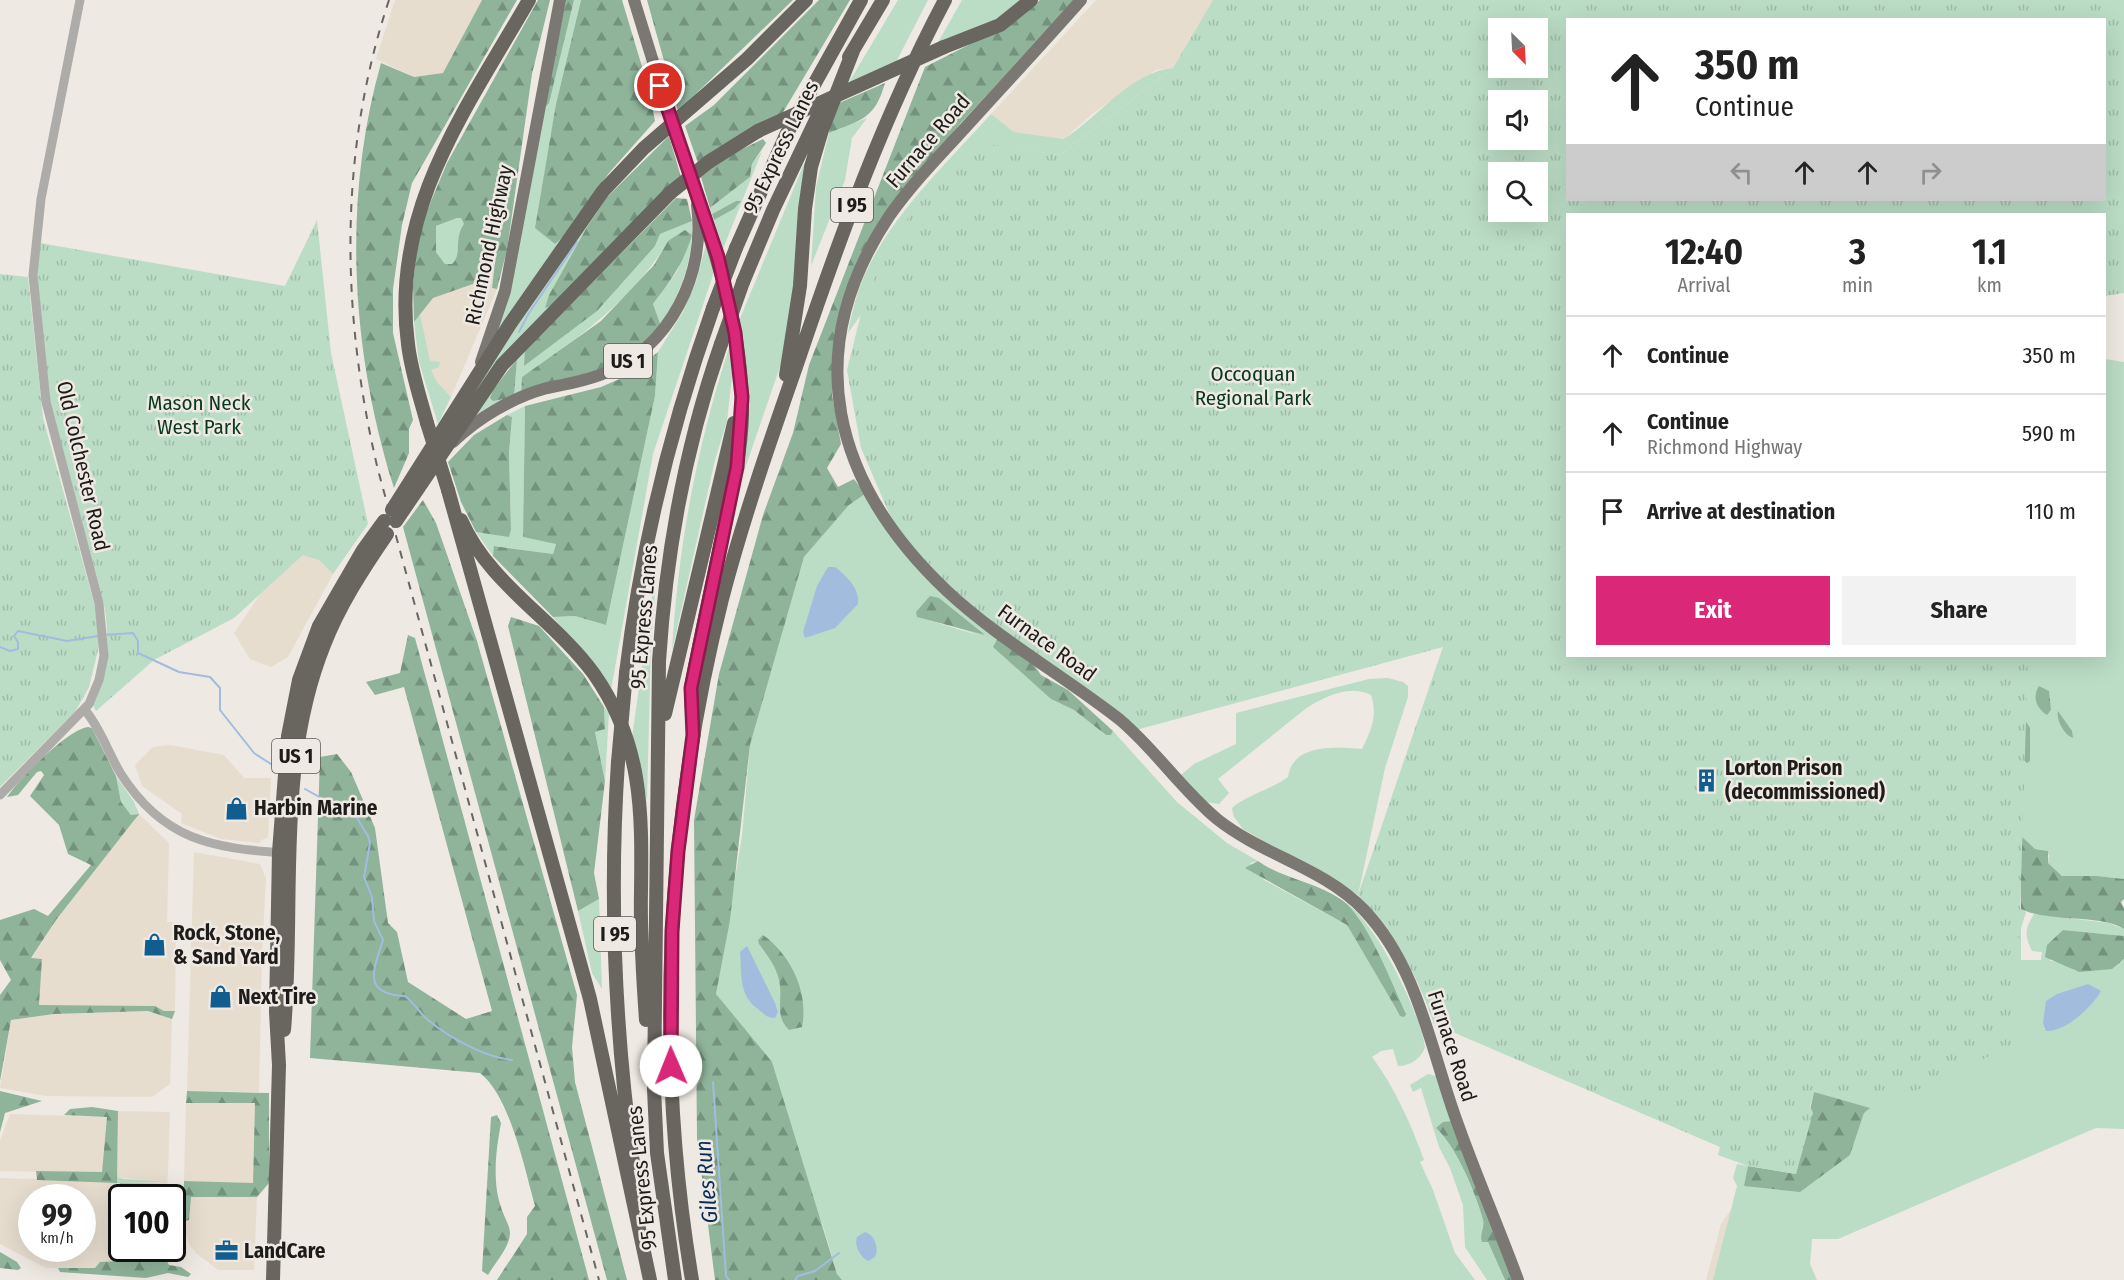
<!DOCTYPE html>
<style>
:root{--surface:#fff;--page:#f2f2f2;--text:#222;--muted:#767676;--line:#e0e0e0;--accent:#db2777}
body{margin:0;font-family:"Fira Sans Condensed",sans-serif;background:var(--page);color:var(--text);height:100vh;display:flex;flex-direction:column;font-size:22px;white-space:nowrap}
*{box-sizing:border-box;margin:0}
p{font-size:20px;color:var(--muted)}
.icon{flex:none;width:33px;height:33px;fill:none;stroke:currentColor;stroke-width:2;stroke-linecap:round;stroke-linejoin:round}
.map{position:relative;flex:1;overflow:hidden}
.panel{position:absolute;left:1566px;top:213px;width:540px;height:444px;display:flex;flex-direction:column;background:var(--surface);border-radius:0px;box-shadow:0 6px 24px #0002}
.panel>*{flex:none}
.banner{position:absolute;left:1566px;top:18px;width:540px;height:183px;border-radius:0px;box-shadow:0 6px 24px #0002;background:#fff;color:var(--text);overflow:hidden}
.needle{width:39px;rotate:156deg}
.controls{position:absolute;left:1488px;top:18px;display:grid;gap:12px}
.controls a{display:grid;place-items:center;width:60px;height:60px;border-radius:0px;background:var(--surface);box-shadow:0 6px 24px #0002;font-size:30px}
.speed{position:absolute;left:18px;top:1184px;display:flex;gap:12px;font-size:30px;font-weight:700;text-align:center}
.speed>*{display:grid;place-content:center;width:78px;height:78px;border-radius:50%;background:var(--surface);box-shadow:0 6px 24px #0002;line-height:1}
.speed small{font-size:15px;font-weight:400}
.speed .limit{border:3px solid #111;border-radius:9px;background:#fff;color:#111}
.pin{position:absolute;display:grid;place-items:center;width:51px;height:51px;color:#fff;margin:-26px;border:3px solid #fff;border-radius:50%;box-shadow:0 2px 6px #0007}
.me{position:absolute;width:66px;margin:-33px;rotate:359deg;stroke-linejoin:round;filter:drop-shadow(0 0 4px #0008)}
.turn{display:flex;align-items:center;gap:21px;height:126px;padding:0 30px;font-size:27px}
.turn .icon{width:78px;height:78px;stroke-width:2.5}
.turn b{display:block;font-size:42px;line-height:51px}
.lanes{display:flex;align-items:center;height:57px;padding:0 30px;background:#0003;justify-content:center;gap:30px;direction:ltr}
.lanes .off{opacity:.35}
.eta{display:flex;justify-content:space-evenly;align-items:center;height:102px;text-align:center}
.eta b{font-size:36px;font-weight:700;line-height:42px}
.primary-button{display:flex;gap:12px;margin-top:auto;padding:12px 30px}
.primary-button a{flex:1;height:69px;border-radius:0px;background:var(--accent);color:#fff;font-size:24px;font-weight:700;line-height:69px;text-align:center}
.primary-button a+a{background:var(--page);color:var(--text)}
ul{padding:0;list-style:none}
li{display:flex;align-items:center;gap:18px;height:78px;padding:0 30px;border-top:2px solid var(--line)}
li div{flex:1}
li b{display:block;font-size:22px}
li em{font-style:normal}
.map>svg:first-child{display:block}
.built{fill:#e6ddcf;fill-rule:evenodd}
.green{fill:#bbdcc5;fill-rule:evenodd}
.forest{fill:url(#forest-firs);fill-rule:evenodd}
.park{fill:url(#park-tufts);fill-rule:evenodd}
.water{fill:#a2bcde}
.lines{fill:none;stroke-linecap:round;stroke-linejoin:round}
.stream{stroke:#a2bcde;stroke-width:2}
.minor{stroke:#adaca8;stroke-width:9}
.major{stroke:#7b7772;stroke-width:12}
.highway{stroke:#69655f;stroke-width:14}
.rail{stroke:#696562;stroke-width:2;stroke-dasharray:8 8;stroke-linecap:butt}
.major-bridge{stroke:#7b7772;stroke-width:12}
.highway-bridge{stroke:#69655f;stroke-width:14}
.route-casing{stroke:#8e194d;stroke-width:15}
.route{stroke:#db2777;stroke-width:10}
.labels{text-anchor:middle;stroke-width:5;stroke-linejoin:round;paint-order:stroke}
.shield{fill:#eee9e2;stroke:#5c5a56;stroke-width:1.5}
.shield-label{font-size:20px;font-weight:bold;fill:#1e1c1a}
.street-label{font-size:21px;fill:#1e1c1a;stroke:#eee9e2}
.park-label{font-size:21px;fill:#08381e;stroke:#eee9e2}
.poi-label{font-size:21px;font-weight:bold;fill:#1e1c1a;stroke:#eee9e2;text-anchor:start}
.water-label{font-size:22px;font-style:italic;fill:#092c57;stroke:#eee9e2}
</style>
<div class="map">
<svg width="2124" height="1280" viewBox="0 0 2124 1280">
<defs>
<pattern id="forest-firs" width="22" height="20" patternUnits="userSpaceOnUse" patternTransform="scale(1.5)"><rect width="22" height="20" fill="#8fb49a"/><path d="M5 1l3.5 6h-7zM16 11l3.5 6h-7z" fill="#74927d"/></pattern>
<pattern id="park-tufts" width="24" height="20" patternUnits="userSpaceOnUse" patternTransform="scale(1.5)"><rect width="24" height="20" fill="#bbdcc5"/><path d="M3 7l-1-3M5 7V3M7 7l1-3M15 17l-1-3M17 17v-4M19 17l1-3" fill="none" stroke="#a0bca9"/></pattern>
</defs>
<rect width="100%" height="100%" fill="#eee9e2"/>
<path class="built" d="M395 0H482L443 73 414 77 376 59Z
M1096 0H1213L1173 68 1156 70 1092 114 1064 139 1014 132 991 114Z
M490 244H497L492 288 497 289 451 397 437 382 431 370 420 314 432 298 473 284Z
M304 554 319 560 333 574 288 657 271 667 250 659 234 633 261 593Z
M170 745 224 755 244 778H271L268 838 261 840 260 843 221 839 181 823 182 814 142 786 135 765 153 747Z
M139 814 169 843 167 922H176L175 1011H164L155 1006 39 1005 42 959H31L56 920Z
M194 852 260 864 266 878 262 952 259 1092 187 1091Z
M148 1011 172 1019 170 1084 152 1097 46 1096 0 1088 11 1020 54 1014Z
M186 1103H255L253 1184 184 1181Z
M118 1111 170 1112 167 1197H122V1248L173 1247 177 1258 153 1257 141 1260 100 1262 95 1268H46L0 1244V1178L165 1183 117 1177ZM32 1197H82V1248H32Z
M10 1114 107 1117 102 1173 0 1171V1141Z
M196 1195 257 1197 254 1270H218L196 1253 189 1244 183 1222 189 1220 188 1203 191 1197Z
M1730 1211 1754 1223 1740 1280H1706L1721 1224Z"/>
<path class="green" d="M574 0H581L556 104 551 136 568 232 488 353 532 160Z
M898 0H928L896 62 845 89Z
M962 0H1023L1006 15 936 46Z
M1173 68 1060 155 982 144 848 333C852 312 857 291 866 272 895 211 947 163 991 114L1014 132 1064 139C1099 117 1130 72 1173 68Z
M867 118 852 138 845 180 811 266 816 187 829 133Z
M815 137 799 206 794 288 783 358 740 483 739 321Z
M762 151 723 249 714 220 734 209 736 201 712 214 710 208 750 177 752 164Z
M607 197 587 227 549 295 551 306 395 518 513 329Z
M457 218H461L464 224C453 238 463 254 452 264H445L436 252V226Z
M692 221C694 261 680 292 661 326L653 304 676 273 692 235 668 241C634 299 577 339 522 377L521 394 462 430 493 390 514 397 517 359 525 350V365L655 246 660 234Z
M707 241 716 266 653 454 611 690 553 617 575 616 606 625 655 396 658 352 683 312 696 282Z
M420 314 430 361 440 362 439 367 431 370 437 382 451 397 438 424 419 362 414 322Z
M730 345 732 377 727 421 715 460 672 651C678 546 697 445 730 345Z
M2105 359 2124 362V879L2097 876H2062L2048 863 2049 855 2044 850 2035 849 2020 835V737L2030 761 2020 656H2104Z
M525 406 523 537 556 543 553 554 495 546 493 556 476 532 509 536 511 530 509 453 512 417 507 415Z
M865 494 1051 699 1074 710 1106 735H1111L1113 731 1177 802 1227 843 1258 861 1250 863 1264 880 1347 925 1400 1016 1350 908 1341 900C1373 915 1420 1012 1425 1047 1422 1058 1410 1066 1398 1066L1393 1049 1381 1051 1372 1057C1395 1088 1411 1124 1424 1160L1420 1162 1433 1190 1455 1253 1475 1280H839L823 1226 740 1026 716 994 742 836 750 745 804 557 849 505ZM916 612 981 636 918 617Z
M659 548 651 641 647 800 631 744Z
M1620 656 2026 912 2021 928V960H2041L2042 952 2032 951C2024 935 2025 929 2034 914L2109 923 2124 929V936L2063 930 2050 961 2061 962 2075 971 2121 962 2124 959V1129L2096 1128 1838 1239H1812L1810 1264 1817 1280H1713L1737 1186 1733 1178 1737 1164 1748 1166 1745 1186 1850 1155 1864 1113 1814 1092 1810 1106Z
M1388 678 1403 682 1408 686V697L1385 768 1358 895 1243 829 1234 817 1232 809C1238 799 1274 788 1288 777 1293 743 1336 747 1362 749 1371 731 1378 715 1371 695 1349 684 1323 697 1304 710L1218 779 1229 793 1219 804 1205 802 1181 775 1194 764 1236 744V713L1369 679Z
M604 707 609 713 605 781 595 731 605 728Z
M116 776 134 802 139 814 131 815 121 802Z
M599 899 602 989 592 973 578 911Z
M1428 1074 1436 1076 1453 1121 1437 1128C1454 1144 1477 1196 1483 1220 1485 1228 1479 1234 1483 1242H1488L1505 1280H1487L1465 1247 1463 1205 1450 1168 1439 1147 1421 1088 1413 1092 1410 1085Z
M117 1177 124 1179 167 1182 117 1183Z"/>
<path class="forest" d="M482 0H517L412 183 402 225 393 289V333L413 420 409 429V453L394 488C351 352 342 201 381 63L414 77 443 73Z
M538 0H550L532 74 507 250 497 289 492 288 497 244H491L473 284 433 298 414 322 413 287 418 232 447 163ZM457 218H461L464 224C453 238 463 254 452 264H445L436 252V226Z
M566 0H574L549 103 544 108Z
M581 0H622L649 90 655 121 609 173 568 232 555 244 535 228 556 104Z
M647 0H793L678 111Z
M819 0H850L782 114 698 163 685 126 714 105Z
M1040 0H1075L960 124 874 231 837 322 832 395 841 444 827 468 838 487 854 479 865 494 849 505 804 557 750 745 730 920 716 994 772 1062 837 1274 842 1280H715L697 1138 694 820 719 674 763 515 793 433 809 365 925 67 1012 23Z
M885 83C875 119 861 120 829 133L830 123 839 103Z
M669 136 681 177 551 306 545 308 549 295 587 227 607 197Z
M763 139 766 143 752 164 750 177 710 208 701 177 726 157Z
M676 198 687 199 692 221 660 234 655 246 597 311 524 366 525 350Z
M736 201H741L734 209 714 220 712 214Z
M685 230 692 235C684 262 670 282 653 304L661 326C619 372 578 377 521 394L522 377 601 321 654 265 668 241Z
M658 352 655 396 606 625 575 616 553 617 493 556 494 546 553 554 556 544 523 537 525 406 601 387 629 375Z
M517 359 514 397 493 401 490 398 493 390Z
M507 415 512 417 509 453 511 530 509 537 476 532 461 502 448 462 474 435Z
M423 500 436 523 477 641 577 995 572 1047 575 1082 627 1280H607L403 527Z
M930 596 939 598 985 635 917 617 916 612Z
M511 617 539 626 583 674 604 707 605 729 595 732 605 781 594 873 599 899 578 911 508 626Z
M408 635 415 638 589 1280H497L527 1234V1217L535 1206C525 1170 510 1096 480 1073L310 1058 320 757 337 754 351 772 375 828 388 923 397 932 408 982 466 1019 492 1011 404 687 375 695 366 682 400 673Z
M998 638 1032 662 1041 675 1068 690 1113 731 1111 735H1106L1074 710 1051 699 993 647Z
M2039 686 2049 691 2051 710 2047 715C2036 708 2032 697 2039 686Z
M2019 710 2030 728V761L2027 763 2024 760Z
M2058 711 2072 731 2073 738C2064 735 2056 720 2058 711Z
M88 727 92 728 116 776 121 802 131 815 139 814 56 920 31 958 42 959 39 1005 155 1006 164 1011H175L172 1019 148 1011 54 1014 11 1020 0 1081V995L11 980 0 960V920L34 909 48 916 91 865 68 854 59 825 30 796 44 775 41 771 37 772 18 795 7 797C20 778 67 730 88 727Z
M2020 835 2035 849 2048 851V863L2062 876H2097L2124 879V899L2121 902 2124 908V929C2101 914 2050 923 2021 909Z
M1258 861C1283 879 1316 882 1342 900 1367 918 1392 984 1406 1014L1404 1017 1400 1016 1395 1007 1347 925 1245 868Z
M2063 930 2124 936V959L2112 969 2079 972 2045 957 2047 945Z
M763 935C791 955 809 993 802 1027L789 1030C775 1016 782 1003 780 986 779 970 767 955 759 944L758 940Z
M0 1091 42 1101 5 1113 0 1132Z
M187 1091 269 1093V1183L257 1197H191L189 1220 183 1222 184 1181 253 1183 255 1103H186Z
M1814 1092 1870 1108 1864 1113 1850 1155 1800 1192 1744 1186 1748 1166 1796 1174Z
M92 1107 118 1111 117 1183 37 1180 36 1171 102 1172 107 1117 64 1115 70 1109Z
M497 1115 501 1123C496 1149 492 1182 501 1207 503 1216 510 1224 510 1234 509 1248 495 1263 488 1275L482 1271 491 1117Z
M1453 1121 1513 1280H1505L1488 1242H1482C1479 1234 1485 1228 1483 1220 1477 1196 1455 1144 1436 1128L1443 1122Z
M0 1252 17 1262 21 1268 18 1270 0 1268Z
M153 1257H165L169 1265 181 1267 191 1274 188 1277 168 1273 146 1278 60 1272 58 1268H95L100 1262 141 1260Z"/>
<path class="park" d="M1213 0H2124V293L2105 296 2104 214H1568V656H2028L2016 1044 1885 1105 1815 1087 1810 1106 1813 1113 1796 1174 1748 1166 1718 1155 1720 1147 1434 1024C1418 975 1393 933 1358 895L1443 647 1136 730 956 594 895 527 861 448 847 370 866 294 914 207 982 143 1060 155 1173 68ZM1568 20H2104V200H1568ZM1498 28H1538V68H1498ZM1498 100H1538V140H1498ZM1498 172H1538V212H1498Z
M317 220 331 353 368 524 333 574 319 560 303 555 234 618 154 660 96 711 93 705C104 668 112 639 103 600L48 394 37 279 40 243 285 286Z
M0 274 28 277 43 418 95 606 99 646 89 687 75 712 0 787Z"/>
<path class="water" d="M828 567H835C846 576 860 588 858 604L835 628 805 638 803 632 817 586Z
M747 946 775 1003 778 1012 775 1018C767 1018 764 1014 758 1009 738 995 742 973 740 952Z
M2088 984 2101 991C2093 1006 2066 1032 2046 1031L2043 1023 2046 1001 2057 994Z
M120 1183 161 1184 164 1187 163 1197 119 1196Z
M865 1232C875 1235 879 1248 875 1257L868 1261C860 1256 854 1246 857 1237Z"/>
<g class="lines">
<path class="stream" d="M519 332 529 313 577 242
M104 635 133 633 138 641V653L179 672 210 677 220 688V710L254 753 271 764
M0 647 10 651 18 649V642L14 636 18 631 67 641 98 636
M305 789 357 818 368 836 370 843 364 877 372 897 374 921 383 940C373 971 362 994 405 996 414 1003 420 1013 428 1020 450 1038 484 1057 512 1060
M713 1082 726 1276 729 1280
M795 1280 798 1276 815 1271 839 1253"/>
<path class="minor" d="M85 710C101 729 108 753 121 774 163 840 212 848 284 853
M0 795 89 704 99 680 104 656 99 603 46 402 33 275 41 199 80 0"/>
<path class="major" d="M634 0 667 107
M1081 0C1043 43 1004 85 965 128 939 156 912 184 890 215 798 352 833 483 947 591 997 638 1064 676 1119 719 1155 749 1181 789 1217 819 1262 855 1324 868 1364 910 1418 967 1430 1047 1456 1119 1475 1173 1498 1226 1518 1280
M677 135 694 185
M481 362 505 291 560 0
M453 442C478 418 513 397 547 388 567 384 586 381 605 373 671 346 706 274 697 205"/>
<path class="highway" d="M944 47 1000 25 1031 0
M849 57 883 0
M710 161 758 131
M736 248 786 135 861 0
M743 282 773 210 824 103
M786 375 800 286 805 209 811 167 822 130 853 51
M427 423C420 397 411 371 408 344 390 211 466 109 529 0
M448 490 590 999 650 1280
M392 510 510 324 603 191 644 148 747 59 806 0
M461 520C489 584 554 619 594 674 643 744 642 811 641 892 640 935 643 977 646 1020
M396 521 502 365 670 193
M626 673C641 548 671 426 713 308
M665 714 734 423
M692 715 691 688C701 634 713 581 724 527 732 490 741 453 742 415 743 335 718 258 693 184
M618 762C609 896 615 1031 633 1163
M284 1030C295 903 275 767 324 645 339 606 363 569 387 534
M273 1280 279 1065 276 1012 279 852 288 736 299 680 319 626 363 550 384 521
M675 1280 657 1153 654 1089 659 661C666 553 685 447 721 344
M692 1280C654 1054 666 821 722 599 743 519 770 441 797 364 839 239 883 117 945 0"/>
<path class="rail" d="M389 0C338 154 341 314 378 470L599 1280"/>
<path class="major-bridge" d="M667 107 677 135"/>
<path class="highway-bridge" d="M758 131 944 47
M670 193 710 161
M713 308 736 248
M721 344 743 282
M427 423 448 490
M618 762 626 673"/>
</g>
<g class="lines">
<defs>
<path id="route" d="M660 86 718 257 735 333 742 397 737 467 691 688 693 735 678 851 672 931 671 1066"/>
</defs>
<use href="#route" class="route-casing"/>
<use href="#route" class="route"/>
</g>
<defs>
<symbol id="building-bare" viewBox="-9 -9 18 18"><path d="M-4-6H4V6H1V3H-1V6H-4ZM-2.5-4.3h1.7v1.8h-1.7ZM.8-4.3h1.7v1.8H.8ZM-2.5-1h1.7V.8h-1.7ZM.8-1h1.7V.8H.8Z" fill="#125d90" stroke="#eee9e2" stroke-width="2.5" paint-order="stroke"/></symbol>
<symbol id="shop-bare" viewBox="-9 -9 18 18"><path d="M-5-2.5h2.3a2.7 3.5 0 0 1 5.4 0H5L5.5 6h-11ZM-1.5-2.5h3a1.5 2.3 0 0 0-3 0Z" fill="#125d90" stroke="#eee9e2" stroke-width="2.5" paint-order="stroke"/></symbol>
<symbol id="office-bare" viewBox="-9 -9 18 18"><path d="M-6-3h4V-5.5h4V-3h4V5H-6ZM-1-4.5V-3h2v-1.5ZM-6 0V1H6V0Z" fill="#125d90" stroke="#eee9e2" stroke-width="2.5" paint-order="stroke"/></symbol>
</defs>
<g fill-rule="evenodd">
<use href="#building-bare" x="1690" y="764" width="33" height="33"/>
<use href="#shop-bare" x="220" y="792" width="33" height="33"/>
<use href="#shop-bare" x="138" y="928" width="33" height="33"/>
<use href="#shop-bare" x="204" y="980" width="33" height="33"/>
<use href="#office-bare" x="210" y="1234" width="33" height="33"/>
</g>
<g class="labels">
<g class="shield">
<rect x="831" y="188" width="42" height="34" rx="4.5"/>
<rect x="604" y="344" width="48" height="34" rx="4.5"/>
<rect x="272" y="739" width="48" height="34" rx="4.5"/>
<rect x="594" y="917" width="42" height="34" rx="4.5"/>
</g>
<g class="shield-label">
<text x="852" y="212">I 95</text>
<text x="628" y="368">US 1</text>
<text x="296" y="763">US 1</text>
<text x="615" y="941">I 95</text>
</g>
<g class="street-label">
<text transform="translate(928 141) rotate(-49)" y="7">Furnace Road</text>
<text transform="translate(781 147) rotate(-64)" y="7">95 Express Lanes</text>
<text transform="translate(489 245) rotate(-78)" y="7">Richmond Highway</text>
<text transform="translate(83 466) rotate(77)" y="7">Old Colchester Road</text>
<text transform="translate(644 617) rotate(-85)" y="7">95 Express Lanes</text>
<text transform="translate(1047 643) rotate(36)" y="7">Furnace Road</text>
<text transform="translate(1452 1046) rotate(72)" y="7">Furnace Road</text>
<text transform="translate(642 1178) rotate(-96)" y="7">95 Express Lanes</text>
</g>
<g class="park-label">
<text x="1253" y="381">Occoquan<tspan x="1253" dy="24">Regional Park</tspan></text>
<text x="199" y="410">Mason Neck<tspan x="199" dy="24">West Park</tspan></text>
</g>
<g class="poi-label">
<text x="1725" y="775">Lorton Prison<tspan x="1725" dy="24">(decommissioned)</tspan></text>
<text x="254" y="815">Harbin Marine</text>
<text x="173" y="940">Rock, Stone,<tspan x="173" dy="24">&amp; Sand Yard</tspan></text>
<text x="238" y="1004">Next Tire</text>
<text x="244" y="1258">LandCare</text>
</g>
<g class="water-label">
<text transform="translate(706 1182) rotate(-95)" y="8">Giles Run</text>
</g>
</g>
</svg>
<div class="controls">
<a><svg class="needle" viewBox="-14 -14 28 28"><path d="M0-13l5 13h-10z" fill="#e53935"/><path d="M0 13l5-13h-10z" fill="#767676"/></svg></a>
<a><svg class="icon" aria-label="sound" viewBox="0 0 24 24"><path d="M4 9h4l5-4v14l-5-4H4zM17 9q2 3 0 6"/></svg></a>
<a><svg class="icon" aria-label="search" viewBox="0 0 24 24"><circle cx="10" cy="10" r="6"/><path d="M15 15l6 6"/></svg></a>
</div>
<div class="speed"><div>99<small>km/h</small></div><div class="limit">100</div></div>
<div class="pin" style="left:660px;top:86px;background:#d93025"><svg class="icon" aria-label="arrive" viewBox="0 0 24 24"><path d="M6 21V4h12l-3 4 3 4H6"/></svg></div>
<svg class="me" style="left:671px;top:1066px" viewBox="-20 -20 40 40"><circle r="19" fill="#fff"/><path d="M0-13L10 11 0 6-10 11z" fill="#db2777"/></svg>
<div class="banner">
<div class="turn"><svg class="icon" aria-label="ahead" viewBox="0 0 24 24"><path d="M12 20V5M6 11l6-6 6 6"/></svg><div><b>350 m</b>Continue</div></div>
<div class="lanes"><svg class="icon off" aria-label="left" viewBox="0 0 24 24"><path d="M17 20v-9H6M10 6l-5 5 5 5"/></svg><svg class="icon" aria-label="ahead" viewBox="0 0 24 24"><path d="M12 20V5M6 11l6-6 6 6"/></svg><svg class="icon" aria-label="ahead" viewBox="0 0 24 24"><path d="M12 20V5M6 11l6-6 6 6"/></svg><svg class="icon off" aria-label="right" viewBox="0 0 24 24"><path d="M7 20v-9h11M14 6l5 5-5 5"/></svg></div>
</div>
<section class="panel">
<div class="eta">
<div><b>12:40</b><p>Arrival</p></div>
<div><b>3</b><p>min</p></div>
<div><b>1.1</b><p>km</p></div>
</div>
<ul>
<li><svg class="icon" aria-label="ahead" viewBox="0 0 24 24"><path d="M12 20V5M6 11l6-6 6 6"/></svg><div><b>Continue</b></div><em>350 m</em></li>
<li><svg class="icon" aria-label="ahead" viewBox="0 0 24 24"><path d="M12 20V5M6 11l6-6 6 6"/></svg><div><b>Continue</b><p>Richmond Highway</p></div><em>590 m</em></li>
<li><svg class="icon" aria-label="arrive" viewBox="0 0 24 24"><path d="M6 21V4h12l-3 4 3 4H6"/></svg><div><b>Arrive at destination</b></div><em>110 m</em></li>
</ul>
<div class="primary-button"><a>Exit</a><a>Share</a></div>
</section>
</div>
